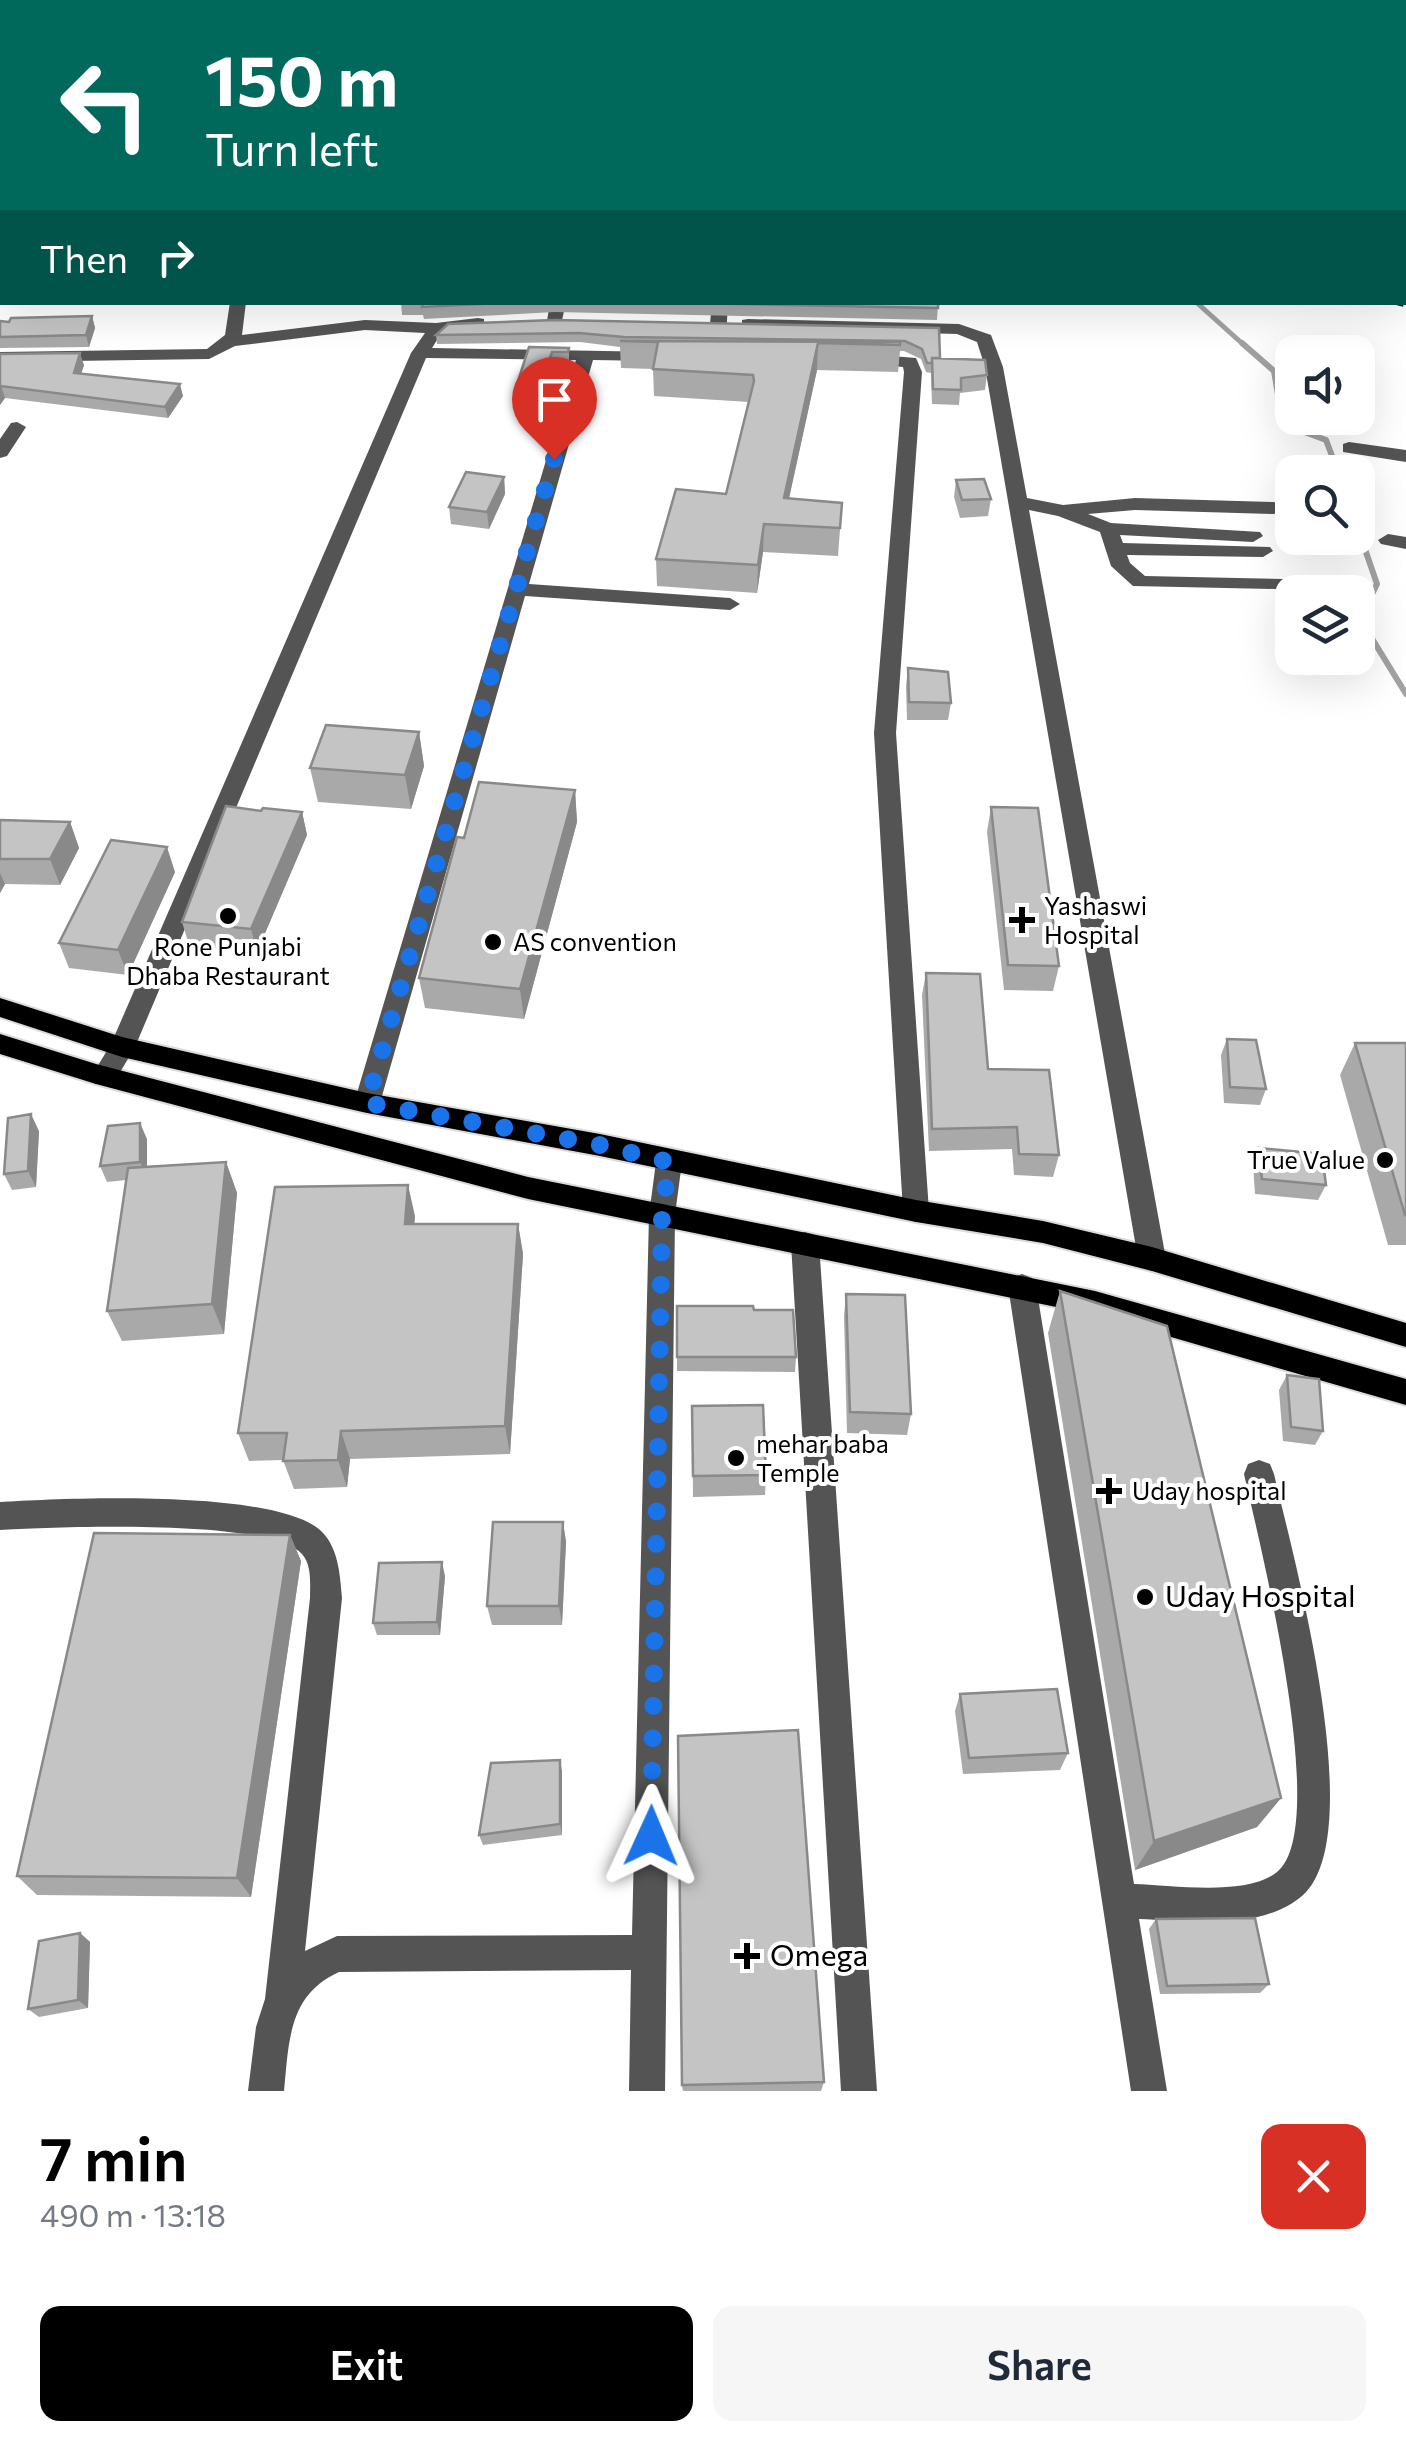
<!DOCTYPE html>
<meta charset="utf-8">
<style>
:root{--surface:#fff;--page:#f6f6f7;--text:#1f2937;--muted:#747a83;--accent:#000}
body{margin:0;font-family:Commissioner,sans-serif;background:var(--page);color:var(--text);height:100vh;display:flex;flex-direction:column;font-size:38px;white-space:nowrap}
*{box-sizing:border-box;margin:0}
p{font-size:32px;color:var(--muted)}
.icon{flex:none;width:55px;height:55px;fill:none;stroke:currentColor;stroke-width:2;stroke-linecap:round;stroke-linejoin:round}
.map{position:relative;height:2091px;overflow:hidden}
.sheet{display:flex;flex-direction:column;background:var(--surface);flex:1}
.sheet>*{flex:none}
.guide{position:absolute;left:0px;top:0px;width:1408px;height:305px;box-shadow:0 10px 40px #0002;background:#00695c;color:#fff;overflow:hidden}
.buttons{position:absolute;left:1275px;top:335px;display:grid;gap:20px}
.buttons a{display:grid;place-items:center;width:100px;height:100px;border-radius:20px;background:var(--surface);box-shadow:0 10px 40px #0002;font-size:50px}
.pin{position:absolute;display:grid;place-items:center;width:85px;height:85px;color:#fff;margin:-102px -42px;border-radius:50% 50% 50% 0;rotate:-45deg;box-shadow:0 0 10px #0007}
.pin .icon{rotate:45deg}
.me{position:absolute;width:110px;margin:-55px;rotate:1deg;stroke-linejoin:round;filter:drop-shadow(0 0 8px #0008)}
.turn{display:flex;align-items:center;gap:35px;height:210px;padding:0 40px;font-size:45px}
.turn .icon{width:130px;height:130px;stroke-width:2.5}
.turn b{display:block;font-size:70px;line-height:85px}
.then{display:flex;align-items:center;height:95px;padding:0 40px;background:#0003;gap:20px;font-size:38px}
.round{display:grid;place-items:center;flex:none;width:105px;height:105px;border-radius:20px;background:var(--page)}
.summary{display:flex;align-items:center;justify-content:space-between;height:170px;padding:0 40px}
h1{font-size:60px;font-weight:600;line-height:75px;color:var(--accent)}
.button{display:flex;gap:20px;margin-top:auto;padding:20px 40px}
.button a{flex:1;height:115px;border-radius:20px;background:var(--accent);color:#fff;font-size:40px;font-weight:600;line-height:115px;text-align:center}
.button a+a{background:var(--page);color:var(--text)}
.map>svg:first-child{display:block}
.lines{fill:none;stroke-linecap:round;stroke-linejoin:round}
.stream-far1{stroke:#a2a2a2;stroke-width:5}
.stream{stroke:#a2a2a2;stroke-width:6}
.major-casing{stroke:#dbdbdb;stroke-width:4}
.minor{fill:#545454;fill-rule:evenodd}
.major{fill:#000;fill-rule:evenodd}
.rail{stroke:#000;stroke-width:5;stroke-dasharray:9 2.5 1 2.5;stroke-linecap:butt}
.wall{fill:#a9a9a9}
.shaded-wall{fill:#898989}
.building{fill:#c4c4c4;stroke:#898989;stroke-width:2.5}
.route{stroke:#1a73e8;stroke-width:18;stroke-dasharray:0 32.4}
.poi-dot{fill:#000;stroke:#fff;stroke-width:4}
.labels{text-anchor:middle;stroke-width:8;stroke-linejoin:round;paint-order:stroke}
.poi-label{font-size:25px;fill:#000;stroke:#fff;text-anchor:start}
.near-poi-label{font-size:30px;fill:#000;stroke:#fff;text-anchor:start}
</style>
<div class="map">
<svg width="1406" height="2091" viewBox="0 0 1406 2091">
<rect width="100%" height="100%" fill="#fff"/>
<g class="lines">
<path class="stream-far1" d="M1153 2 1159 0
M1196 302 1245 346"/>
<path class="stream" d="M1242 343 1274 371 1283 424 1326 440 1338 472
M1358 529 1377 584 1360 619 1406 694"/>
<defs>
<path id="major" d="M0 998 122 1037 367 1093 600 1134 916 1200 1043 1221 1152 1247 1406 1323V1347L1152 1271 1043 1243 916 1222 600 1156 367 1113 122 1057 0 1017Z
M0 1034 96 1064 528 1177 1095 1291 1406 1379V1405L1095 1315 528 1199 96 1084 0 1054Z"/>
</defs>
<use href="#major" class="major-casing"/>
<path class="minor" d="M290 0H312L314 2H292Z
M911 0H925L926 2H913Z
M1405 3H1406V11H1405Z
M1405 45H1406V53H1405Z
M1405 95H1406V103H1405Z
M1405 148H1406V158H1405Z
M230 302H246L242 335 365 320 436 323 478 318 484 319V327L442 332 432 348 658 352V360L652 361 593 360 529 584 730 598 740 604 730 610 525 596 380 1103 376 1110H358L354 1103 576 360 426 358 135 1047 113 1084H95L91 1077 111 1044 411 353 425 333 365 330 235 346 209 359 0 362V352L207 349 225 335Z
M550 302H566L561 325 547 321Z
M712 302H728L725 357 716 362 707 357Z
M748 319 959 324 991 335 1003 367 1027 498 1063 505 1135 498 1274 502 1284 508 1274 514 1135 510 1088 514 1111 523 1260 532 1263 536 1253 542 1120 535 1123 543 1270 547 1273 551 1263 557 1127 555 1130 563 1145 576 1283 579V587L1276 589 1133 586 1111 566 1100 532 1058 516 1029 510 1166 1259 1162 1267 1152 1271 1142 1267 1138 1259 985 367 977 342 957 334 742 328V320Z
M867 354 916 358 922 372 896 733 929 1211 925 1219 916 1222 907 1219 903 1211 874 733 904 372 903 367 861 363 858 359Z
M17 422 26 427 7 456 0 458V439L11 423Z
M1349 442 1406 450V462L1343 452V444Z
M1388 534 1406 537V549L1381 544 1378 540Z
M669 1151 678 1154 682 1162 675 1215 665 2091H629L631 1970 339 1972C288 1995 289 2042 284 2091H248L256 2027 265 1999 310 1598C310 1584 312 1565 302 1554 271 1518 51 1527 0 1530V1502C63 1498 282 1488 323 1533 339 1550 340 1577 342 1598L305 1951 337 1936 632 1935 649 1215 656 1162 660 1154Z
M805 1232 815 1235 819 1243 877 2091H841L791 1243 795 1235Z
M1022 1274 1032 1278 1036 1286 1134 1884C1171 1885 1247 1897 1277 1872 1332 1828 1259 1541 1244 1474L1248 1464 1259 1460 1270 1464 1274 1474C1293 1556 1371 1836 1302 1896 1261 1931 1189 1921 1139 1919L1167 2091H1131L1008 1286 1012 1278Z"/>
<use href="#major" class="major"/>
<path class="rail" d="M131 0 142 2
M175 0 186 2
M1395 302 1406 305"/>
</g>
<path class="wall" d="M719 0H775V2H720Z
M401 302H946L938 304 937 320 555 312 424 319 423 315H402Z
M92 316 95 328 89 347 0 348V321L9 322Z
M939 328 940 358 987 375 985 390 960 393 959 405 932 404 931 373 926 372 921 359 904 351H900L898 372 817 370 789 498 842 503 838 556 763 552 757 593 657 586 656 559 726 494 749 402 654 396 653 369 621 368 620 347 580 342 437 344 436 335Z
M529 347 569 348V368L553 367 542 401 518 399 517 384Z
M0 354 84 365 81 373 183 396 168 418 5 398 0 405Z
M504 477 505 494 489 529 451 524 449 507Z
M956 480 991 499 988 516 960 518 954 497Z
M908 668 951 703 948 720H907L906 686Z
M419 732 424 766 411 809 318 802 310 768Z
M575 790 577 822 524 1019 425 1008 419 978 464 838Z
M991 807 1059 966 1053 991 1004 990 987 832Z
M261 811 302 812 307 835 257 952 189 945 182 922Z
M0 820 70 822 79 848 60 885 5 884 0 893Z
M175 872 128 975 69 968 59 943Z
M926 973 988 1069 1059 1155 1053 1177 1014 1175 1012 1149 929 1151 922 995Z
M1227 1039 1266 1089 1260 1105 1224 1103 1221 1055Z
M1355 1043H1406V1245H1388L1340 1075Z
M39 1131 36 1187 12 1190 4 1174Z
M147 1139V1167L226 1162 237 1193 224 1334 122 1341 107 1311 126 1180 107 1182 100 1166Z
M1259 1148 1326 1185 1318 1200 1255 1194 1253 1164Z
M415 1216 414 1224H518L523 1254 510 1454 350 1459 347 1487 294 1489 283 1460 249 1461 238 1433Z
M1060 1291 1281 1798 1257 1827 1135 1870 1048 1333Z
M846 1294 911 1414 907 1435 847 1433 844 1316Z
M677 1306 796 1357 795 1372 677 1371Z
M1287 1375 1323 1431 1315 1445 1283 1441 1279 1390Z
M692 1406 766 1475 765 1495 693 1497Z
M563 1522 566 1542 562 1625H492L487 1606Z
M290 1535 301 1561 251 1897 37 1895 17 1876Z
M445 1576 440 1635H377L373 1623Z
M960 1694 1068 1753 1060 1770 963 1774 955 1711Z
M562 1771V1835L483 1845 479 1835Z
M1156 1919 1269 1984 1260 1993 1160 1994 1149 1929Z
M80 1933 90 1942 88 2008 39 2017 28 2009Z
M824 2082 821 2091H683L682 2085Z"/>
<path class="shaded-wall" d="M2 213V231L0 236V218Z
M92 316 95 328 89 347 86 335Z
M818 343 817 370 783 526 784 498Z
M552 352 553 367 542 401 540 385Z
M80 353 84 365 78 384 74 373Z
M180 384 183 396 168 418 165 407Z
M1 386 5 398 0 405V388Z
M504 477 505 494 489 529 487 512Z
M764 524 763 552 757 593 758 565Z
M419 732 424 766 411 809 405 775Z
M575 790 577 822 524 1019 520 989Z
M302 812 307 835 257 952 251 929Z
M70 822 79 848 60 885 50 859Z
M167 847 175 872 128 975 118 950Z
M0 873 5 884 0 893Z
M31 1114 39 1131 36 1187 28 1171Z
M140 1123 147 1139V1178L140 1162Z
M226 1162 237 1193 224 1334 212 1304Z
M408 1185 415 1216 412 1254 405 1224Z
M518 1224 523 1254 510 1454 505 1426Z
M341 1431 350 1459 347 1487 338 1460Z
M563 1522 566 1542 562 1625 559 1606Z
M290 1535 301 1561 251 1897 237 1878Z
M442 1562 445 1576 440 1635 437 1622Z
M560 1760 562 1771V1835L560 1824Z
M1281 1798 1257 1827 1135 1870 1154 1841Z
M80 1933 90 1942 88 2008 78 2000Z"/>
<path class="building" d="M0 0 39 2H2V213L0 218Z
M401 302H519L422 307 424 303Z
M644 302H938V308Z
M92 316 86 335 0 337V321L9 322 11 318Z
M554 320 939 328 940 358H932V363H927L922 349 905 341 624 337 579 333 436 335 448 324Z
M620 341 900 342V345L818 343 784 498 842 503 840 528 764 524 758 565 656 559 676 489 726 494 754 381 753 375 653 369 658 342Z
M529 347 569 348 568 352H552L540 385 517 384Z
M80 353 74 373 180 384 165 407 1 386 0 388V354Z
M932 358 985 360 987 375 961 378V390L933 389Z
M466 472 504 477 487 512 449 507Z
M984 479 991 499 962 500 956 480Z
M908 668 948 672 951 703 909 702Z
M326 725 419 732 405 775 310 768Z
M479 782 575 790 520 989 419 978 457 837 464 838Z
M226 806 261 811 263 808 302 812 251 929 182 922Z
M991 807 1038 808 1059 966 1008 965Z
M0 820 70 822 50 859H0Z
M111 840 167 847 118 950 59 943Z
M926 973 980 974 988 1069 1049 1070 1059 1155 1019 1154 1017 1127 932 1129Z
M1227 1039 1256 1040 1266 1089 1230 1087Z
M1355 1043H1406V1215H1405Z
M31 1114 28 1171 4 1174 8 1118Z
M140 1123V1162L100 1166 108 1126Z
M1259 1148 1322 1154 1326 1185 1262 1179Z
M226 1162 212 1304 107 1311 128 1168Z
M408 1185 405 1224H518L505 1426 341 1431 338 1460 283 1461 287 1433H238L275 1187Z
M1060 1291 1167 1326 1281 1798 1154 1841Z
M846 1294 905 1295 911 1414 850 1412Z
M677 1306H753L754 1310H793L796 1357H677Z
M1287 1375 1319 1379 1323 1431 1291 1427Z
M763 1405 766 1475 693 1476 692 1406Z
M493 1522H563L559 1606H487Z
M94 1533 290 1535 237 1878 17 1876Z
M442 1562 437 1622 373 1623 379 1563Z
M1057 1689 1068 1753 969 1758 960 1694Z
M798 1730 824 2082 682 2085 678 1736Z
M560 1760V1824L479 1835 491 1763Z
M1255 1918 1269 1984 1167 1986 1156 1919Z
M80 1933 78 2000 28 2009 39 1941Z"/>
<g class="lines">
<path class="route" d="M554 459 367 1103 600 1145 669 1162 662 1215 651 1836"/>
</g>
<g class="poi-dot">
<circle cx="228" cy="916" r="10"/>
<path d="M1017 905h10v10h10v10h-10v10h-10v-10h-10v-10h10z"/>
<circle cx="493" cy="942" r="10"/>
<circle cx="1385" cy="1160" r="10"/>
<circle cx="736" cy="1458" r="10"/>
<path d="M1104 1476h10v10h10v10h-10v10h-10v-10h-10v-10h10z"/>
<circle cx="1145" cy="1597" r="10"/>
<path d="M742 1941h10v10h10v10h-10v10h-10v-10h-10v-10h10z"/>
</g>
<g class="labels">
<g class="poi-label">
<text x="1044" y="915">Yashaswi<tspan x="1044" dy="29">Hospital</tspan></text>
<text x="513" y="951">AS convention</text>
<text x="228" y="956" text-anchor="middle">Rone Punjabi<tspan x="228" dy="29">Dhaba Restaurant</tspan></text>
<text x="1365" y="1169" text-anchor="end">True Value</text>
<text x="756" y="1453">mehar baba<tspan x="756" dy="29">Temple</tspan></text>
<text x="1132" y="1500">Uday hospital</text>
</g>
<g class="near-poi-label">
<text x="1165" y="1607">Uday Hospital</text>
<text x="770" y="1966">Omega</text>
</g>
</g>
</svg>
<div class="buttons">
<a><svg class="icon" aria-label="sound" viewBox="0 0 24 24"><path d="M4 9h4l5-4v14l-5-4H4zM17 9q2 3 0 6"/></svg></a>
<a><svg class="icon" aria-label="search" viewBox="0 0 24 24"><circle cx="10" cy="10" r="6"/><path d="M15 15l6 6"/></svg></a>
<a><svg class="icon" aria-label="layers" viewBox="0 0 24 24"><path d="M12 4l9 5-9 5-9-5zM3 14l9 5 9-5"/></svg></a>
</div>
<div class="pin" style="left:554px;top:459px;background:#d93025"><svg class="icon" aria-label="arrive" viewBox="0 0 24 24"><path d="M6 21V4h12l-3 4 3 4H6"/></svg></div>
<svg class="me" style="left:651px;top:1836px" viewBox="-20 -20 40 40"><path d="M0-17L14 15 0 8-14 15z" fill="#1a73e8" stroke="#fff" stroke-width="4"/></svg>
<div class="guide">
<div class="turn"><svg class="icon" aria-label="left" viewBox="0 0 24 24"><path d="M17 20v-9H6M10 6l-5 5 5 5"/></svg><div><b>150 m</b>Turn left</div></div>
<div class="then">Then<svg class="icon" aria-label="right" viewBox="0 0 24 24"><path d="M7 20v-9h11M14 6l5 5-5 5"/></svg></div>
</div>
</div>
<section class="sheet">
<div class="summary"><div><h1>7 min</h1><p>490 m · 13:18</p></div><a class="round" style="background:#d93025;color:#fff"><svg class="icon" aria-label="close" viewBox="0 0 24 24"><path d="M6 6l12 12M18 6L6 18"/></svg></a></div>
<div class="button"><a>Exit</a><a>Share</a></div>
</section>
